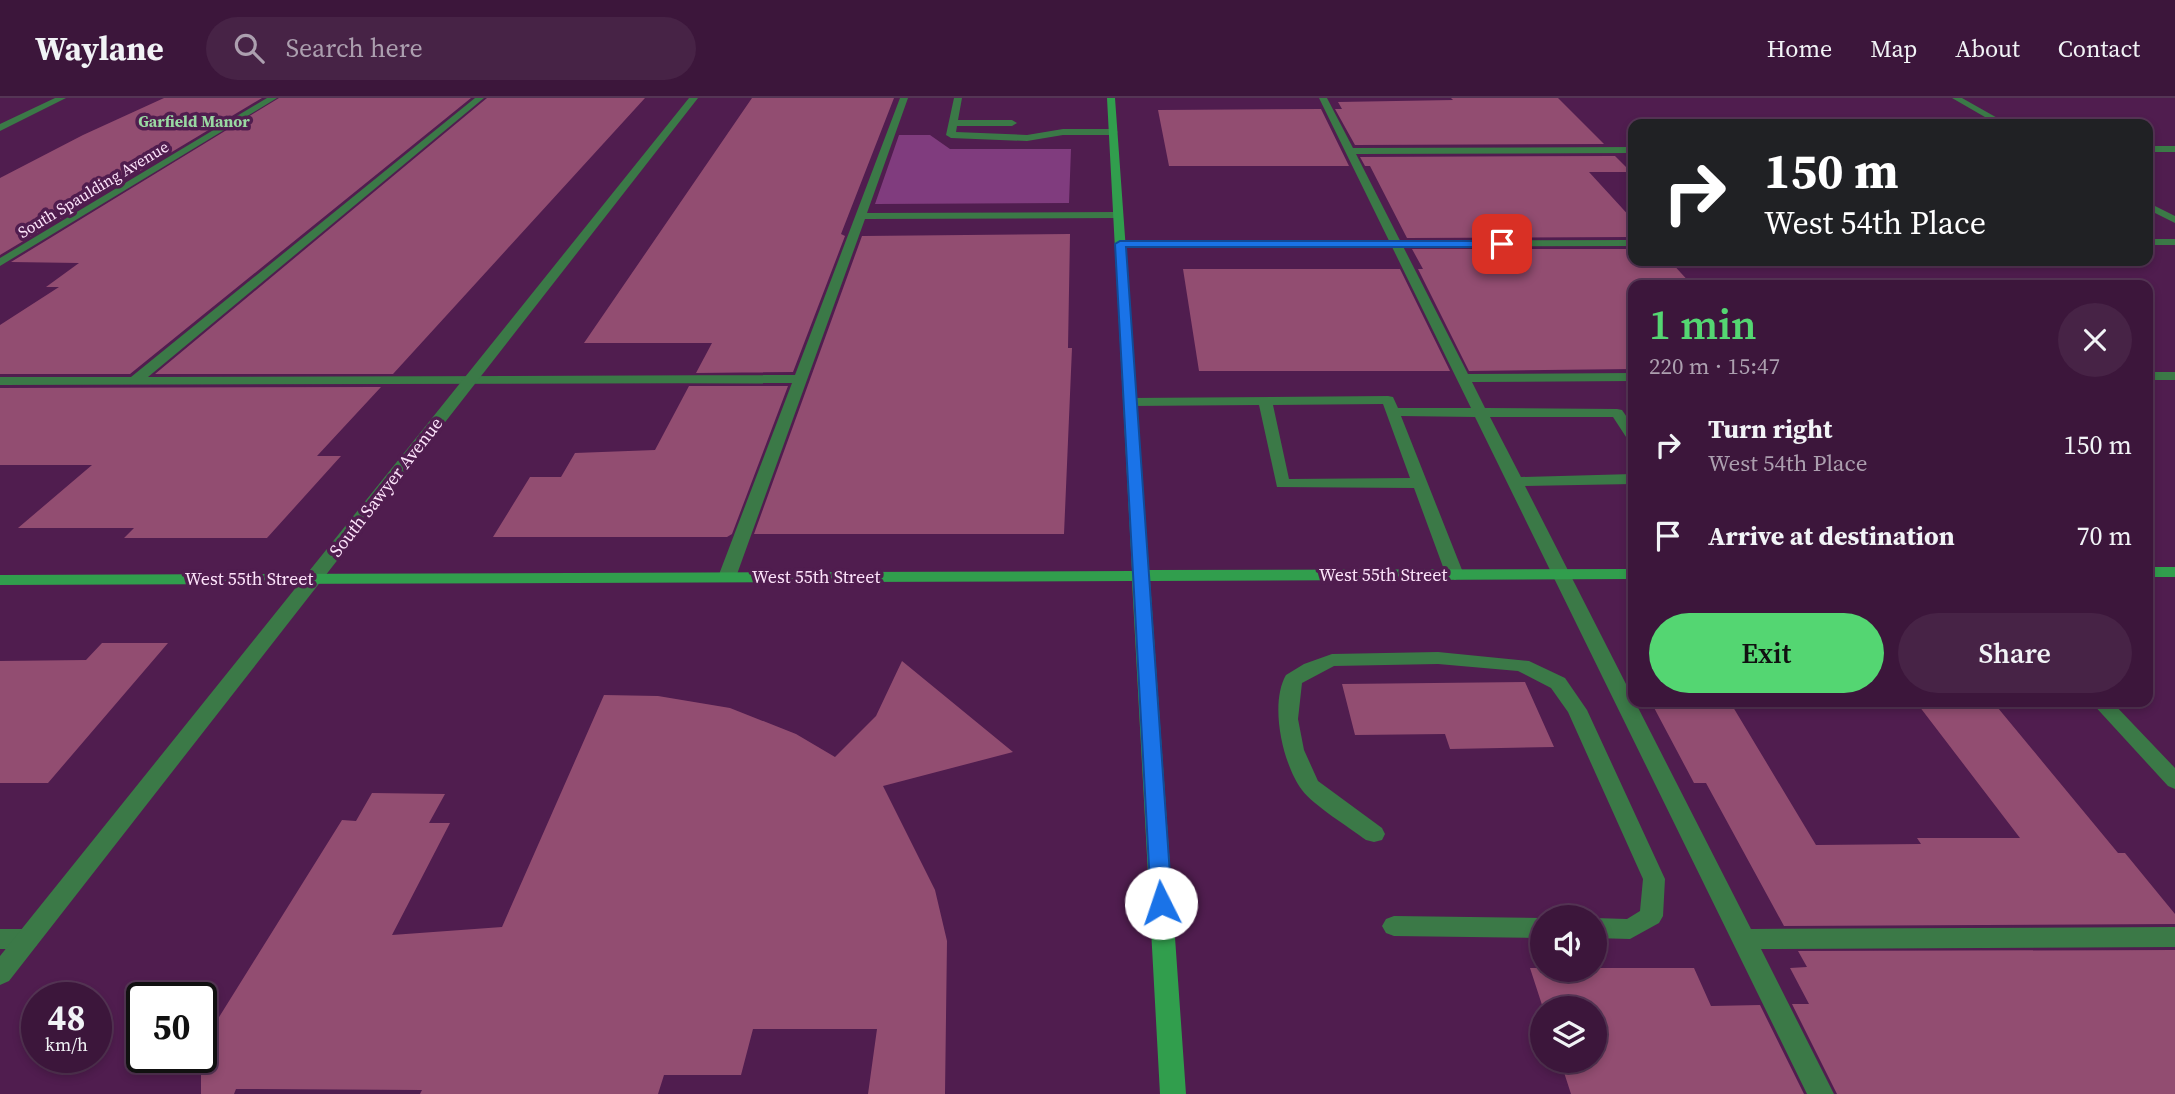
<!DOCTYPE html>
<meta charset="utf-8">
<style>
:root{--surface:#3c163b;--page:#472346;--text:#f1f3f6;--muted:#ac9faf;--line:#553555;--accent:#54d672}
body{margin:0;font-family:"Source Serif 4",serif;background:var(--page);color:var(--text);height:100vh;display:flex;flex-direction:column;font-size:26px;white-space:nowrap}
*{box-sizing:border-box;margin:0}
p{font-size:23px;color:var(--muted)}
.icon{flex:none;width:38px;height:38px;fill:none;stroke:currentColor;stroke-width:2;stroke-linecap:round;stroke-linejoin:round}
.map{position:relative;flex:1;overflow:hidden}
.details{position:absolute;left:1628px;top:182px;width:525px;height:427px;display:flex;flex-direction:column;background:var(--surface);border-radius:14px;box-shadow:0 4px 10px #0003,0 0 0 2px var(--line)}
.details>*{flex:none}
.hud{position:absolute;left:1628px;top:21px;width:525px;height:147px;border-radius:14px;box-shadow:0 4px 10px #0003,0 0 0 2px var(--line);background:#202124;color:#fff;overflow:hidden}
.buttons{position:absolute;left:1530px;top:807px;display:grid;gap:14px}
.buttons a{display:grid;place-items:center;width:77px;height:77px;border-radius:50%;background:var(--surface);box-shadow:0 4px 10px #0003,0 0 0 2px var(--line);font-size:35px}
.speed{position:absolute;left:21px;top:884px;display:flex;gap:14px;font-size:35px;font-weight:700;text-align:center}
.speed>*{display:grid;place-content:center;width:91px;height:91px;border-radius:50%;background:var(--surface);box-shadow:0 4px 10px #0003,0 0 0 2px var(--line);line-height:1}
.speed small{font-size:18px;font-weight:400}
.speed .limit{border:4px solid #111;border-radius:10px;background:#fff;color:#111}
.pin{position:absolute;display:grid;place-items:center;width:60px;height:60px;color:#fff;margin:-30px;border-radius:14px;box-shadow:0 4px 10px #0006}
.me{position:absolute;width:77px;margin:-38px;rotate:356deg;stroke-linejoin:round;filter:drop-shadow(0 0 5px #0008)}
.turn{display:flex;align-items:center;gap:24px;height:147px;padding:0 21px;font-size:32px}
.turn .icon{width:91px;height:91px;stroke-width:2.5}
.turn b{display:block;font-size:49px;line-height:60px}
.round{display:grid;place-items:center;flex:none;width:74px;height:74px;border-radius:37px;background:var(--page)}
.overview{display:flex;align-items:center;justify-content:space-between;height:119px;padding:0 21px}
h1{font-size:42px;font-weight:600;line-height:52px;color:var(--accent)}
.cta{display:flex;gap:14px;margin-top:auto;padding:14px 21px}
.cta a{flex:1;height:80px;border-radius:42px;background:var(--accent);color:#111;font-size:28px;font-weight:600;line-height:80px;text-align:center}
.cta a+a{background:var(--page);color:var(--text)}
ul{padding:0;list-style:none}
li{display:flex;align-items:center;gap:21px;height:91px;padding:0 21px}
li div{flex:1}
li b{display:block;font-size:26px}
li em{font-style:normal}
header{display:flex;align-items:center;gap:42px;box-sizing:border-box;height:98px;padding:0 35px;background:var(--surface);border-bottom:2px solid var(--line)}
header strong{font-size:33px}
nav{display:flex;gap:38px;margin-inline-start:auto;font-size:24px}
.search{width:490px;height:63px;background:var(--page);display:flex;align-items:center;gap:18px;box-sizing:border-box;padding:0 24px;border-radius:38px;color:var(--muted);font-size:26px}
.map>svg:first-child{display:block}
.green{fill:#803c7e}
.building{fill:#924d71}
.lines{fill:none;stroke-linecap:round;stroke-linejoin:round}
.service{fill:#3b7947;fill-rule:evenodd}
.minor{fill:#3b7947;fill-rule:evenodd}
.secondary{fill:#319e4d;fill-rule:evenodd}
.route{fill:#1a73e8;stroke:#114b97;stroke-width:2}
.labels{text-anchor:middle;stroke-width:7;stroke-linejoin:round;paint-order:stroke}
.far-neighbourhood-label{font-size:16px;font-weight:bold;fill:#99d8a2;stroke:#501d4f}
.far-street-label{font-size:16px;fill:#fce3fa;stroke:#501d4f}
.street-label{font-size:18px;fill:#fce3fa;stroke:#501d4f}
</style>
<header>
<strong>Waylane</strong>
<div class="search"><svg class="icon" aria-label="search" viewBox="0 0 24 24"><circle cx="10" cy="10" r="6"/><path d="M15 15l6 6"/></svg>Search here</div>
<nav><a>Home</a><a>Map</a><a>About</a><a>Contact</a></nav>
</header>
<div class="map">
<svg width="2175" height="996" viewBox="0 0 2175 996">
<rect width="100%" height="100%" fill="#501d4f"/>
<path class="green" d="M899 37H930L950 51H1071L1069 105 875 106Z"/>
<path class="building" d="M164 0H262L0 157V80L83 37Z
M279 0H471L130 276H0V227L59 189H46L79 165 11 164Z
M487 0H645L393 276H155Z
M752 0H894L841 136 845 138 793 274 696 275 712 245H584Z
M1451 0H1558L1604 46 1355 47 1335 11H1342L1338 4 1453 2Z
M1321 11 1349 68H1169L1158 12Z
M1615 58 1631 74H1589L1633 122V139L1407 140 1370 68H1365L1360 59Z
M1070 136 1068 250H1072L1064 436H754L862 138Z
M1412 151H1633V163H1670L1692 187H1633V271L1469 273 1418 171H1423Z
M1183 171H1400L1450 273H1199Z
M689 288H788L732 436 727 439H493L530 379H561L575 355 655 352Z
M381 289 317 358H341L267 440H124L134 430H18L92 367H0V290Z
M102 545H168L48 685H0V563L86 562Z
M902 563 1013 654 883 688 935 792 947 843 945 996H868L877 931H753L741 977H664L658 996H420L422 992 236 991 234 996H201V948L342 722 356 723 372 695 445 696 429 725H450L392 837 502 829 604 597 658 598 730 610 796 636 835 659 876 618Z
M1525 584 1554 649 1450 651 1445 636 1355 637 1342 586Z
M1651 604H1730L1816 747 1921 746 1917 740H2020L1916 604H1993L2118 755H2125L2175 816V826L1784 828 1706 685H1694Z
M2175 852V996H1837L1792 906H1809L1790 870 1807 869 1798 853Z
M1530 870H1694L1711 908 1760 907 1804 996H1571L1560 962H1594V910H1543Z"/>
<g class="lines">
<path class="service" d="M55 0H66L0 33V26Z
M475 0H484L148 279 795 277 900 0H908L867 115 1117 114 1122 117 1117 120 865 121 736 479 727 484 718 479 792 285 0 287V279H131Z
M954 0H962L958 22H1012L1017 25 1012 28H957L956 34 1027 37 1063 31H1113L1118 34 1113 37H1063L1027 43 951 40 946 37Z
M1319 0H1327L1353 50 1633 49V55L1356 56 1468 276 1633 275V283L1472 284 1485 310 1617 311 1622 312 1633 328V343L1628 342 1613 319H1490L1521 379 1633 376V386L1525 388 1751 831 2175 829V849L1761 851 1834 996H1807L1475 319 1401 318 1464 477 1455 482 1446 477 1414 390 1277 389 1259 307 1130 308 1123 304 1130 300 1388 298 1393 299 1398 310H1471ZM1383 306 1410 380 1289 381 1273 307Z
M2147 48H2175V54H2147Z
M2147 274H2175V282H2147Z
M1438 554 1529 563 1565 580 1587 612 1665 781 1663 818 1659 825 1630 841 1594 840V820L1627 821 1640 813 1643 781 1568 614 1551 590 1518 573 1438 566 1334 568 1302 585 1298 621 1304 652 1318 683 1382 730 1385 736 1382 742 1374 744 1366 742C1350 730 1313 707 1302 692 1283 667 1269 606 1286 577L1304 566 1332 556Z
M1394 818 1542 820V840L1394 838 1386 835 1382 828 1386 821Z
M0 831H28L36 834 40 841 36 848 28 851H0Z"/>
<path class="minor" d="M267 0H277L0 168V160Z
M689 0H698L9 883 0 887V858Z
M1952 0H1962L2008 26H1997Z
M2147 104 2175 118V125L2147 111Z
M2147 141H2175V147H2147Z
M1633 142V148L1120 149 1114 146 1120 143Z
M2091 604H2112L2175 670V691L2168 688Z"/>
<path class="secondary" d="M1107 0H1115L1149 472 1633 471V481L1150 483 1186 996H1160L1132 483 0 487V477L1132 473Z
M2147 469H2175V479H2147Z"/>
</g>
<path class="route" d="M1120 143H1502L1507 146 1502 149H1126L1172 805 1169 811 1161 814 1154 811 1151 805 1115 146Z"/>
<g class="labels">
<g class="far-neighbourhood-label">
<text x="194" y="29">Garfield Manor</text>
</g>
<g class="far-street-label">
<text transform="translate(93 91) rotate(-31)" y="6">South Spaulding Avenue</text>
</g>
<g class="street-label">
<text transform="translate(386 389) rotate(-52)" y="6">South Sawyer Avenue</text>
<text x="1383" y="483">West 55th Street</text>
<text x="816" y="485">West 55th Street</text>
<text x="249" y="487">West 55th Street</text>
</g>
</g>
</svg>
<div class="buttons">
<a><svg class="icon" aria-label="sound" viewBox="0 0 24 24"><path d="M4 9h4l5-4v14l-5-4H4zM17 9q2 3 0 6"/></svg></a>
<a><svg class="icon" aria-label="layers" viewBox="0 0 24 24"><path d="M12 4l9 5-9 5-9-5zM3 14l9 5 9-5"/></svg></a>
</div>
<div class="speed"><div>48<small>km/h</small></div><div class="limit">50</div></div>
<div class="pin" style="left:1502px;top:146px;background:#d93025"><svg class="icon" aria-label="arrive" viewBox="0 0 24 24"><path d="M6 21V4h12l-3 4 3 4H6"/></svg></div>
<svg class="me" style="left:1161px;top:805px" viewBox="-20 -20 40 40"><circle r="19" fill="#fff"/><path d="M0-13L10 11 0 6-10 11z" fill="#1a73e8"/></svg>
<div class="hud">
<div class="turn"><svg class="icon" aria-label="right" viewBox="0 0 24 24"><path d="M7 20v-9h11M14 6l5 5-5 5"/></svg><div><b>150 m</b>West 54th Place</div></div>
</div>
<section class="details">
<div class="overview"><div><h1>1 min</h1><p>220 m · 15:47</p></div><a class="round"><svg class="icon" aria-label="close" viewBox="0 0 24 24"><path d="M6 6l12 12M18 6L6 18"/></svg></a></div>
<ul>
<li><svg class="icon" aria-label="right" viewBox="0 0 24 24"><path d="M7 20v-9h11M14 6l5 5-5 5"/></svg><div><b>Turn right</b><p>West 54th Place</p></div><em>150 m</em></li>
<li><svg class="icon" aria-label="arrive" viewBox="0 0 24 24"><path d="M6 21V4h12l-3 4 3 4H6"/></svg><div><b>Arrive at destination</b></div><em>70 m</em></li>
</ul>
<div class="cta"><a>Exit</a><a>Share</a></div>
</section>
</div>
